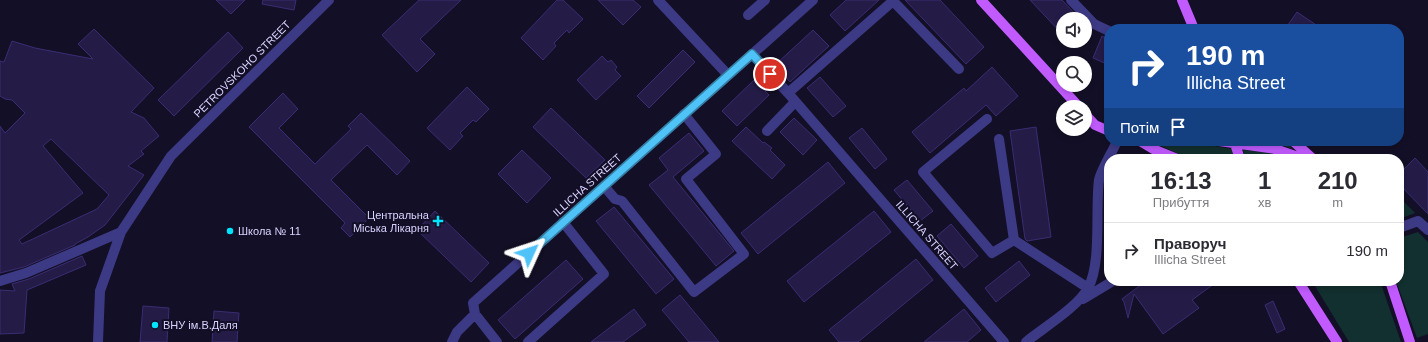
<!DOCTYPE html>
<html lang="uk">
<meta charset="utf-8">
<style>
:root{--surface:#fff;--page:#f7f7f7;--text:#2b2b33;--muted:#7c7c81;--line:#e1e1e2}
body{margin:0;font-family:Arial,sans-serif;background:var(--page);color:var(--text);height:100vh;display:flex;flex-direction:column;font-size:15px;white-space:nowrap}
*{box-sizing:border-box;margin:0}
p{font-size:13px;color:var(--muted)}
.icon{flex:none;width:22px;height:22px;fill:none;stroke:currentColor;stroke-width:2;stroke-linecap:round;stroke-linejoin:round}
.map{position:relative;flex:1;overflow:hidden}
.details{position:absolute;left:1104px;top:154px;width:300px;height:132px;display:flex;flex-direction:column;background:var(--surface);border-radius:16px;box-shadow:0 2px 6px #0003}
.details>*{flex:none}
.guide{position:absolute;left:1104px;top:24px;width:300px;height:122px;border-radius:16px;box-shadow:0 2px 6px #0003;background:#1a4fa0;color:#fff;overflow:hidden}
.tools{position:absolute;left:1056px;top:12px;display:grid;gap:8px}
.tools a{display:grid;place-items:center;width:36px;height:36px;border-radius:50%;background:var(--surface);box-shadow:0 2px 6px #0003;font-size:20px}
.pin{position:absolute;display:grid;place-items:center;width:34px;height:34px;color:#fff;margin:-17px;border:2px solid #fff;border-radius:50%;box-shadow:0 1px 4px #0007}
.me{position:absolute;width:44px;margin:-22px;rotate:48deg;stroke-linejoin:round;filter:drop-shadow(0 0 3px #0008)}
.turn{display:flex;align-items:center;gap:14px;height:84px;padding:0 16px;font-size:18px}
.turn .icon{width:52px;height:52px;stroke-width:2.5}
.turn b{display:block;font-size:28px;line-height:34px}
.then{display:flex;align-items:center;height:38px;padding:0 16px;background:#0003;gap:8px;font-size:15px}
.eta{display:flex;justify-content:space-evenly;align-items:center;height:68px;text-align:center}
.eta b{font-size:24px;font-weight:800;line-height:28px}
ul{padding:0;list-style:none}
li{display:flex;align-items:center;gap:12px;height:56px;padding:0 16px;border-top:1px solid var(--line)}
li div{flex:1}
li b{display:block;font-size:15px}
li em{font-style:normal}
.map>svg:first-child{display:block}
.green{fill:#12302f}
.building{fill:#241b47;stroke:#3b2d73;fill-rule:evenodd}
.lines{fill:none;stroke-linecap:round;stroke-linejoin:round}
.minor{stroke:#3d3a85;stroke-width:10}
.major{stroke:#c25bff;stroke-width:10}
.route-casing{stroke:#337fa1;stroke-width:10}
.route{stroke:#4fc3f7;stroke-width:7}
.poi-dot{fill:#00e5ff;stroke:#130f26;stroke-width:1.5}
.labels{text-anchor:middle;stroke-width:4;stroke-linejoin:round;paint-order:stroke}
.street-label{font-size:11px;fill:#d9d4ff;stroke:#130f26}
.poi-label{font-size:11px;fill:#d9d4ff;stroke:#130f26;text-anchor:start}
</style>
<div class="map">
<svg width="1428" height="342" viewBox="0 0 1428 342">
<rect width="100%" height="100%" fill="#130f26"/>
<path class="green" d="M1150 141H1185L1232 149 1235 159H1190Z
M1259 141H1285L1293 149 1278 144Z
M1243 150 1265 152 1290 158 1246 159Z
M1399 197 1415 213 1399 219Z
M1418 232 1428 242V334L1417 338 1396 281H1399V238Z
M1312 281H1380L1401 342H1349Z"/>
<path class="building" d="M216 0H245L231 14Z
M263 0H296L294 10 262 4Z
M419 0H461L420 39 435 54 417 72 382 35Z
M557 0H563L583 19 569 33 567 30 554 43 556 46 543 60 521 38Z
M598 0H633L641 7 623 25Z
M846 0H879L845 31 830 15Z
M905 0H940L984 47 966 64Z
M1030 0H1062L1080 19H1063V35Z
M1297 12 1322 29H1285Z
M94 29 154 88 131 112 144 118 159 136 141 151 144 154 128 166 144 175 105 225 88 237 75 244V245L24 267 0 273V126L5 133 25 113 12 100 5 99 0 96V61L4 62 12 41 35 48 93 59 78 44ZM51 139 109 195 97 209 22 244 19 240 83 193 43 146Z
M813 30 829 46 790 82 775 65Z
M228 32 243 48 174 116 158 100Z
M1102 36 1109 40V65L1093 58Z
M683 50 695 62 649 108 637 96Z
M602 56 608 62 611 60 617 67 615 70 621 76 596 100 577 80Z
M992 67 1018 96 996 116 986 105 930 153 912 132 964 88 966 91Z
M820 77 846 106 833 117 807 88Z
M754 80 769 95 737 126 722 111Z
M467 87 489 109 476 122 473 120 460 133 463 136 450 150 427 128Z
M283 93 298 109 279 128 315 164 351 129 348 126 361 113 410 161 397 175 367 145 331 180 369 218 350 237 341 228 345 223 249 127Z
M551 108 605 160 586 178 533 127Z
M794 118 817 140 803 155 780 132Z
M746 127 763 143 764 142 772 148 770 150 785 165 772 179 732 141Z
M1036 127 1051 237 1027 241 1025 239 1010 131Z
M862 128 887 159 875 169 849 138Z
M689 133 704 151 673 177 734 251 716 266 649 185 668 170 659 158Z
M522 150 551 178 527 203 498 174Z
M1415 158 1428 172V214L1399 184V174Z
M828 162 845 183 758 254 741 233Z
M907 180 933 211 920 221 894 190Z
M614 207 674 279 656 294 596 221Z
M435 211 489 263 471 282 417 230Z
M874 211 891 232 804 302 787 281Z
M951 224 978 256 964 268 937 236Z
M82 256 86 265 27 290 24 333 0 334V290L15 291 12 284 29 279Z
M916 259 933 280 858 342H839L829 330Z
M566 260 583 279 515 339 498 320Z
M1019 261 1030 275 996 302 985 288Z
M1146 281H1218L1192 300 1199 308 1163 334 1134 294 1128 318 1124 302 1122 299Z
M680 295 719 342H689L662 310Z
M1273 301 1285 329 1277 333 1265 305Z
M143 306 169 308 167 342H140Z
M634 309 646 325 623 342H591Z
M964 309 981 330 967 342H924Z
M214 311 239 313 237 342H212Z"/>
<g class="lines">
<path class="minor" d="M658 0 728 75
M1071 0 1094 24 1109 31
M748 15 765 0
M752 54 788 93 1004 342
M788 93 893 1 959 69
M987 119 923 172 992 253 1014 240 1088 288
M767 131 795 102
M999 139 1014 240
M604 186 615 199 622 201 694 292 744 254 686 179 716 154 684 114
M1399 228 1418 221 1428 230
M0 281 26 273 121 232
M1083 299 1113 281
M98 342 100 291 121 232 171 156 329 0
M452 342 457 332 475 314
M497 342 475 314 473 303 813 0
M528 342 604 274 563 222
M1026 342C1043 328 1078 307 1088 288 1102 263 1095 210 1099 180 1101 170 1113 151 1117 141"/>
<path class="major" d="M981 0 1079 107
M1182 0 1194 29
M1085 114 1095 125 1109 131
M1140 141 1155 150 1177 159
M1219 141 1275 149 1304 159
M1234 141 1240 159
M1293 141 1313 159
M1298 281 1337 342
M1390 281 1410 342"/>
</g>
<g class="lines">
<defs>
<path id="route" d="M529 253 752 54 770 74"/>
</defs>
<use href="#route" class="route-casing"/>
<use href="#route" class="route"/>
</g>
<g class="poi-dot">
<path d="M436 215h4v4h4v4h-4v4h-4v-4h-4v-4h4z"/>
<circle cx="230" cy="231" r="4"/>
<circle cx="155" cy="325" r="4"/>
</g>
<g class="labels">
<g class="street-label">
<text transform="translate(242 69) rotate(-45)" y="4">PETROVSKOHO STREET</text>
<text transform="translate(587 185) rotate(-42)" y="4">ILLICHA STREET</text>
<text transform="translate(927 235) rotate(49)" y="4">ILLICHA STREET</text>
</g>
<g class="poi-label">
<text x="429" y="219" text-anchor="end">Центральна<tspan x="429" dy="13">Міська Лікарня</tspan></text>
<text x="238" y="235">Школа № 11</text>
<text x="163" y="329">ВНУ ім.В.Даля</text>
</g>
</g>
</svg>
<div class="tools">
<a><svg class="icon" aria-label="sound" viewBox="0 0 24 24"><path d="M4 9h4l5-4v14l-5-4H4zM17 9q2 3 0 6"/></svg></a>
<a><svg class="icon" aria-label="search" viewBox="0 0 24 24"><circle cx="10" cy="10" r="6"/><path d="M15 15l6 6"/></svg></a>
<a><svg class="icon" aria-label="layers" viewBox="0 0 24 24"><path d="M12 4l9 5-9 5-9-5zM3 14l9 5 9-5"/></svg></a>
</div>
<div class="pin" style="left:770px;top:74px;background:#d93025"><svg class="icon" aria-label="arrive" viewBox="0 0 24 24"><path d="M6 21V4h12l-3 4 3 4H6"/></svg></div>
<svg class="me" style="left:529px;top:253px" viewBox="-20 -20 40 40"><path d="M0-17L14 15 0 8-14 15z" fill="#4fc3f7" stroke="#fff" stroke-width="4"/></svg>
<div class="guide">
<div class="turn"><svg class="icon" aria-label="right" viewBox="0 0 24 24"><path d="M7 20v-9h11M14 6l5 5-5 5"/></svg><div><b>190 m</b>Illicha Street</div></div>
<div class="then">Потім<svg class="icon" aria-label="arrive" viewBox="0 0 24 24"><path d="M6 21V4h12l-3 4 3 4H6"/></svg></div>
</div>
<section class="details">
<div class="eta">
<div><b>16:13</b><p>Прибуття</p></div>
<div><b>1</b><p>хв</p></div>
<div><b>210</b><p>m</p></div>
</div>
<ul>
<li><svg class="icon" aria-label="right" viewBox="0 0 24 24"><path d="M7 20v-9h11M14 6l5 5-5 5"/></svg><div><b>Праворуч</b><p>Illicha Street</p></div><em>190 m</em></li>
</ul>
</section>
</div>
